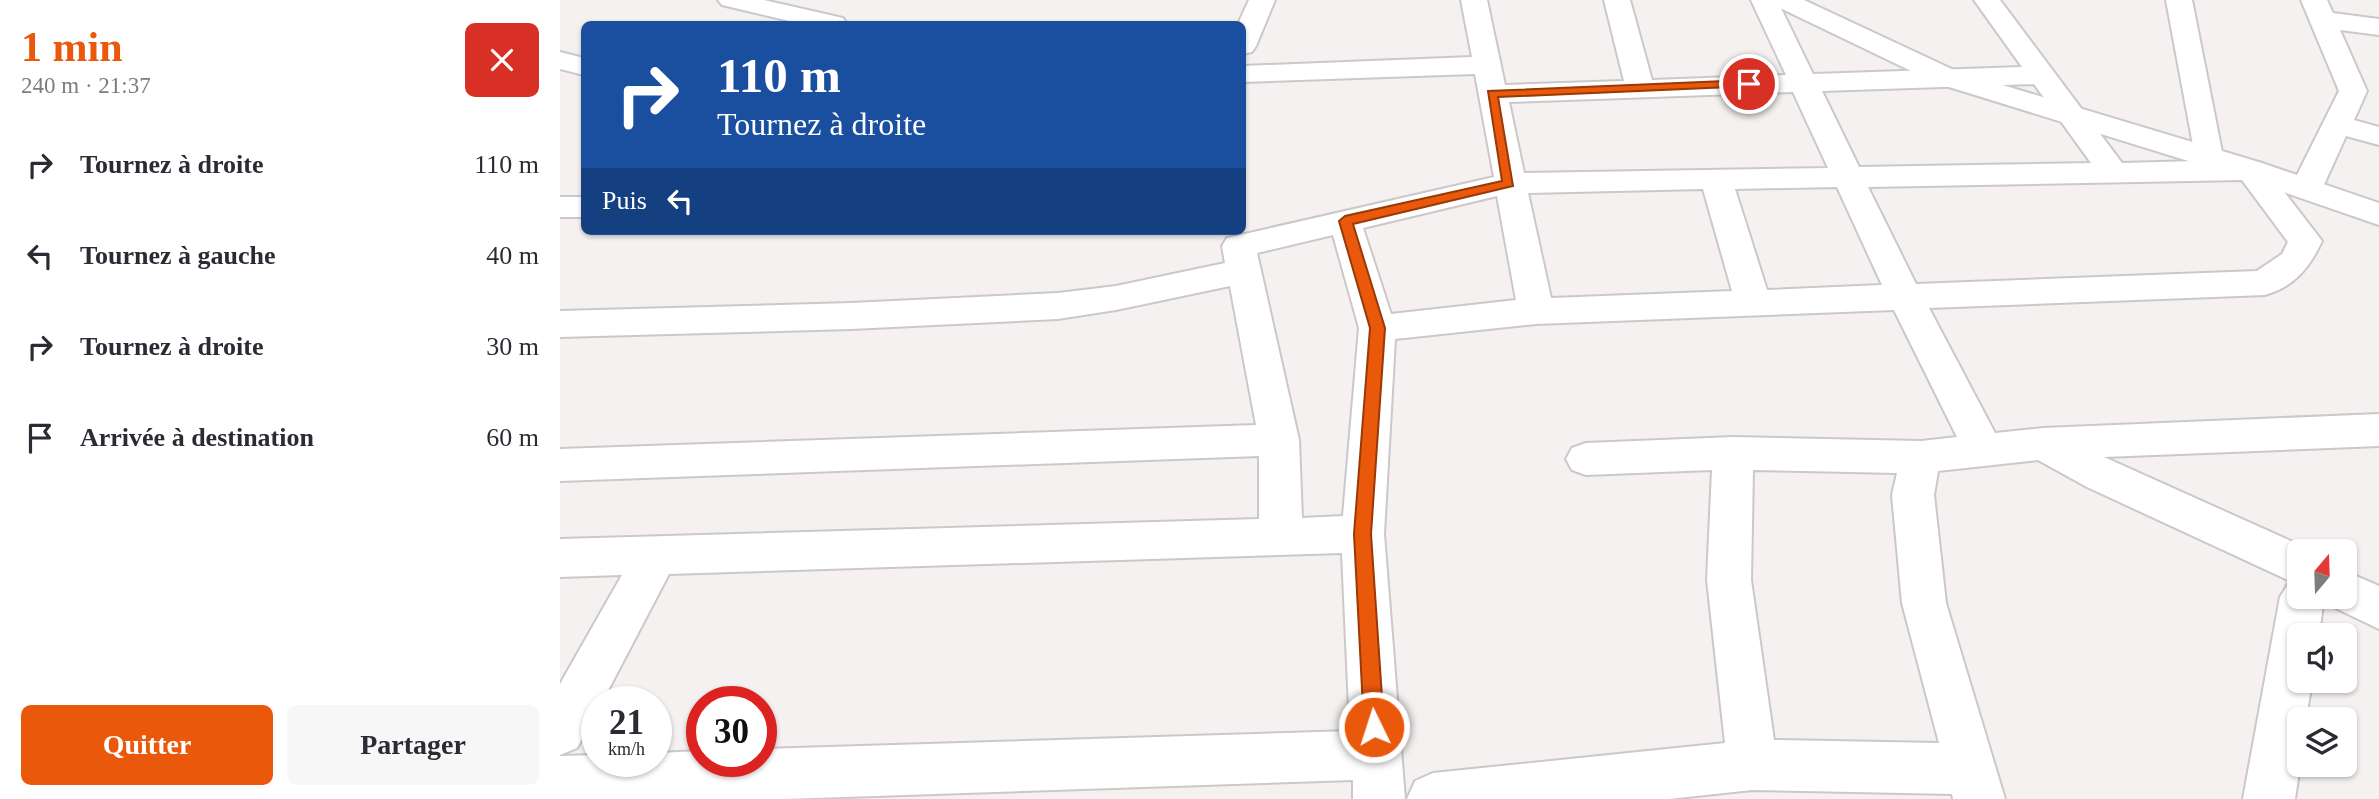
<!DOCTYPE html>
<html lang="fr">
<meta charset="utf-8">
<style>
:root{--surface:#fff;--page:#f7f7f7;--text:#2b2b33;--muted:#7c7c81;--accent:#ea580c}
body{margin:0;font-family:"Times New Roman",serif;background:var(--page);color:var(--text);height:100vh;display:flex;flex-direction:column;font-size:26px;white-space:nowrap}
*{box-sizing:border-box;margin:0}
p{font-size:23px;color:var(--muted)}
.icon{flex:none;width:38px;height:38px;fill:none;stroke:currentColor;stroke-width:2;stroke-linecap:round;stroke-linejoin:round}
.map{position:relative;flex:1;overflow:hidden}
.drawer{display:flex;flex-direction:column;background:var(--surface);width:560px}
.drawer>*{flex:none}
.top-card{position:absolute;left:21px;top:21px;width:665px;height:214px;border-radius:10px;box-shadow:0 2px 5px #0004;background:#1a4fa0;color:#fff;overflow:hidden}
.needle{width:46px;rotate:19deg}
.controls{position:absolute;left:1727px;top:539px;display:grid;gap:14px}
.controls a{display:grid;place-items:center;width:70px;height:70px;border-radius:10px;background:var(--surface);box-shadow:0 2px 5px #0004;font-size:35px}
.speed{position:absolute;left:21px;top:686px;display:flex;gap:14px;font-size:35px;font-weight:700;text-align:center}
.speed>*{display:grid;place-content:center;width:91px;height:91px;border-radius:50%;background:var(--surface);box-shadow:0 2px 5px #0004;line-height:1}
.speed small{font-size:18px;font-weight:400}
.speed .limit{border:10px solid #d22;background:#fff;color:#111}
.pin{position:absolute;display:grid;place-items:center;width:60px;height:60px;color:#fff;margin:-30px;border:4px solid #fff;border-radius:50%;box-shadow:0 2px 7px #0007}
.me{position:absolute;width:77px;margin:-38px;rotate:356deg;stroke-linejoin:round;filter:drop-shadow(0 0 5px #0008)}
.turn{display:flex;align-items:center;gap:24px;height:147px;padding:0 21px;font-size:32px}
.turn .icon{width:91px;height:91px;stroke-width:2.5}
.turn b{display:block;font-size:49px;line-height:60px}
.then{display:flex;align-items:center;height:66px;padding:0 21px;background:#0003;gap:14px;font-size:26px}
.round{display:grid;place-items:center;flex:none;width:74px;height:74px;border-radius:10px;background:var(--page)}
.headline{display:flex;align-items:center;justify-content:space-between;height:119px;padding:0 21px}
h1{font-size:42px;font-weight:600;line-height:52px;color:var(--accent)}
.cta{display:flex;gap:14px;margin-top:auto;padding:14px 21px}
.cta a{flex:1;height:80px;border-radius:10px;background:var(--accent);color:#fff;font-size:28px;font-weight:600;line-height:80px;text-align:center}
.cta a+a{background:var(--page);color:var(--text)}
ul{padding:0;list-style:none}
li{display:flex;align-items:center;gap:21px;height:91px;padding:0 21px}
li div{flex:1}
li b{display:block;font-size:26px}
li em{font-style:normal}
main{display:flex;flex:1;min-height:0}
.map>svg:first-child{display:block}
.lines{fill:none;stroke-linecap:round;stroke-linejoin:round}
.minor-casing{stroke:#ccc8c9;stroke-width:4}
.tertiary-casing{stroke:#ccc8c9;stroke-width:4}
.minor{fill:#fff;fill-rule:evenodd}
.tertiary{fill:#fff;fill-rule:evenodd}
.route{fill:#ea580c;stroke:#983908;stroke-width:2}
</style>
<main>
<section class="drawer">
<div class="headline"><div><h1>1 min</h1><p>240 m · 21:37</p></div><a class="round" style="background:#d93025;color:#fff"><svg class="icon" aria-label="close" viewBox="0 0 24 24"><path d="M6 6l12 12M18 6L6 18"/></svg></a></div>
<ul>
<li><svg class="icon" aria-label="right" viewBox="0 0 24 24"><path d="M7 20v-9h11M14 6l5 5-5 5"/></svg><div><b>Tournez à droite</b></div><em>110 m</em></li>
<li><svg class="icon" aria-label="left" viewBox="0 0 24 24"><path d="M17 20v-9H6M10 6l-5 5 5 5"/></svg><div><b>Tournez à gauche</b></div><em>40 m</em></li>
<li><svg class="icon" aria-label="right" viewBox="0 0 24 24"><path d="M7 20v-9h11M14 6l5 5-5 5"/></svg><div><b>Tournez à droite</b></div><em>30 m</em></li>
<li><svg class="icon" aria-label="arrive" viewBox="0 0 24 24"><path d="M6 21V4h12l-3 4 3 4H6"/></svg><div><b>Arrivée à destination</b></div><em>60 m</em></li>
</ul>
<div class="cta"><a>Quitter</a><a>Partager</a></div>
</section>
<div class="map">
<svg width="1819" height="799" viewBox="0 0 1819 799">
<rect width="100%" height="100%" fill="#f5f1f1"/>
<g class="lines">
<defs>
<path id="minor" d="M158 0H204L283 18 287 24H242L162 5Z
M689 0H715L696 46 692 52 682 54V24H678Z
M901 0H927L945 85 1064 81 1044 0H1070L1092 80 1226 75 1191 0H1217L1253 74 1462 67 1414 0H1440L1562 163 1636 161 1606 0H1632L1663 157 1661 161 1702 163 1762 241C1750 267 1734 287 1705 295L1369 308 1435 433 1483 428 1819 414V446L1544 457 1753 551H1740V597H1764L1759 635H1740V681H1752L1746 719H1740V765L1735 799H1683L1720 597 1730 581 1527 487 1478 460 1378 471 1374 495 1386 603 1445 799H1393L1392 794 1192 790 1109 799H847L855 781 873 773 1165 743 1147 580 1152 470 1026 475 1012 470 1006 459 1012 448 1026 443 1173 437 1361 441 1397 437 1334 310 976 324 835 339 824 534 845 799H793V780L225 799H0V756L37 755V761H96V753L142 751V761H201V749L790 731 782 553 109 574 42 702H37V711L17 748 0 755V684L62 575 0 577V539L699 519V456L0 481V449L696 425 670 286 556 310 498 319 291 329 0 337V311L291 303 498 293 556 286 665 263 662 246 667 238 934 177 915 74 682 82V66L912 57ZM1474 84 1531 163 1299 167 1262 91ZM1233 92 1268 168 964 173 949 102ZM1682 180 1728 242 1722 254 1697 271 1356 284 1308 187ZM1277 187 1322 285 1207 290 1175 189ZM1143 189 1172 291 991 298 968 193ZM937 196 956 300 831 314 803 228ZM773 235 799 328 783 516 742 518 739 440 697 253ZM1193 470 1337 473 1332 495 1342 603 1379 743 1214 740 1191 580Z
M1741 0H1767L1773 13 1819 19V35L1780 30 1807 91 1794 120 1819 127V145L1786 136 1762 189 1757 196 1746 199 1735 196 1730 189 1779 91Z
M0 52 24 58V75L0 69Z
M0 197H24V217H0Z
M1785 571 1819 586V629L1769 605 1765 597H1785Z"/>
<path id="tertiary" d="M1210 0H1244L1396 71 1702 163 1819 203V225L1680 177 1376 83 1214 5Z"/>
</defs>
<use href="#minor" class="minor-casing"/>
<use href="#tertiary" class="tertiary-casing"/>
<use href="#minor" class="minor"/>
<use href="#tertiary" class="tertiary"/>
</g>
<path class="route" d="M1189 80 1193 81V86L938 97 953 186 793 224 825 328 811 534 824 727 821 734 814 737 807 734 804 727 794 534 810 328 779 221 785 216 942 181 928 91Z"/>
</svg>
<div class="controls">
<a><svg class="needle" viewBox="-14 -14 28 28"><path d="M0-13l5 13h-10z" fill="#e53935"/><path d="M0 13l5-13h-10z" fill="#7c7c81"/></svg></a>
<a><svg class="icon" aria-label="sound" viewBox="0 0 24 24"><path d="M4 9h4l5-4v14l-5-4H4zM17 9q2 3 0 6"/></svg></a>
<a><svg class="icon" aria-label="layers" viewBox="0 0 24 24"><path d="M12 4l9 5-9 5-9-5zM3 14l9 5 9-5"/></svg></a>
</div>
<div class="speed"><div>21<small>km/h</small></div><div class="limit">30</div></div>
<div class="pin" style="left:1189px;top:84px;background:#d93025"><svg class="icon" aria-label="arrive" viewBox="0 0 24 24"><path d="M6 21V4h12l-3 4 3 4H6"/></svg></div>
<svg class="me" style="left:814px;top:727px" viewBox="-20 -20 40 40"><circle r="17" fill="#ea580c" stroke="#fff" stroke-width="3"/><path d="M0-11L8 9 0 5-8 9z" fill="#fff"/></svg>
<div class="top-card">
<div class="turn"><svg class="icon" aria-label="right" viewBox="0 0 24 24"><path d="M7 20v-9h11M14 6l5 5-5 5"/></svg><div><b>110 m</b>Tournez à droite</div></div>
<div class="then">Puis<svg class="icon" aria-label="left" viewBox="0 0 24 24"><path d="M17 20v-9H6M10 6l-5 5 5 5"/></svg></div>
</div>
</div>
</main>
